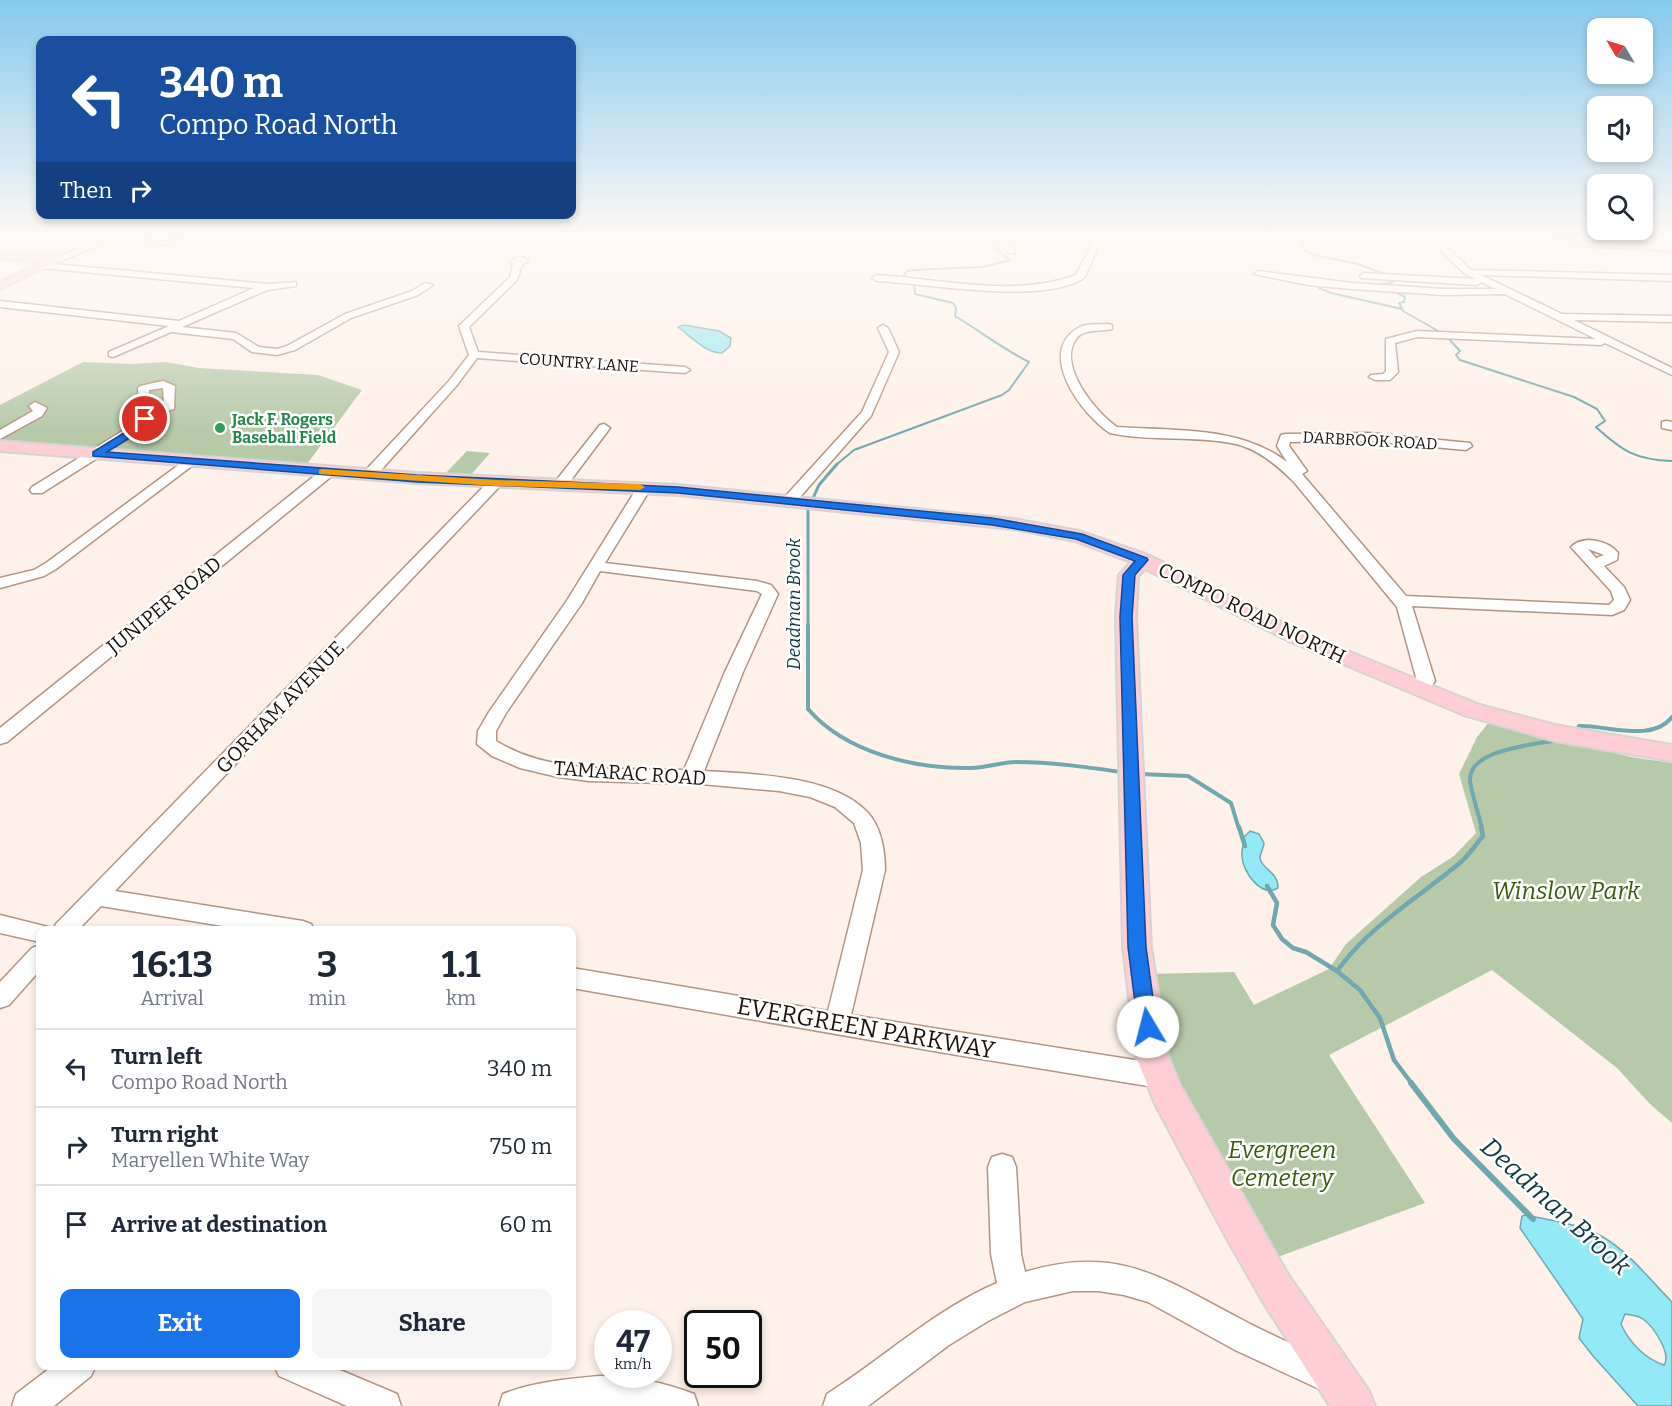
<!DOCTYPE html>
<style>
:root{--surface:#fff;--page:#f6f6f7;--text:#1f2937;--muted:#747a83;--line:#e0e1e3;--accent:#1a73e8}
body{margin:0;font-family:Bitter,serif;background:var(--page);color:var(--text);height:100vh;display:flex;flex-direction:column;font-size:22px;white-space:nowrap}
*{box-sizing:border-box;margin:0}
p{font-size:20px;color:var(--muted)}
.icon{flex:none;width:33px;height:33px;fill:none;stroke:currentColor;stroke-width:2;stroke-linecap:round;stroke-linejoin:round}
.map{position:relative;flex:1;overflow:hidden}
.details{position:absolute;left:36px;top:926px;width:540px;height:444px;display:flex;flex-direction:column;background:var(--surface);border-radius:12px;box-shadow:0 3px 9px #0003}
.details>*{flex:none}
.banner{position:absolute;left:36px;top:36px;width:540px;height:183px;border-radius:12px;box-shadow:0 3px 9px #0003;background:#1a4fa0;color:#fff;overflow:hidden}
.needle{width:39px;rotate:308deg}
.fabs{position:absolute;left:1587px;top:18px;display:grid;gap:12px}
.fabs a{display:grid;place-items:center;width:66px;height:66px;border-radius:12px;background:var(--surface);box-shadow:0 3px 9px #0003;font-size:30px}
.speed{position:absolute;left:594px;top:1310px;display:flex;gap:12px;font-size:30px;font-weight:700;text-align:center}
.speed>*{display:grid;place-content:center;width:78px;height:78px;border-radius:50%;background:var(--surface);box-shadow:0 3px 9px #0003;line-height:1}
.speed small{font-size:15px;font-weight:400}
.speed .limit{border:3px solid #111;border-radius:9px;background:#fff;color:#111}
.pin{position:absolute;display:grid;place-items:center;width:51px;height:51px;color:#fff;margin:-26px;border:3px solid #fff;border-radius:50%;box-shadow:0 2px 6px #0007}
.me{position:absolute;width:66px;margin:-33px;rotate:352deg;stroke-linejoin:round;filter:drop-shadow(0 0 4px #0008)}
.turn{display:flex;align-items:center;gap:21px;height:126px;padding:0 24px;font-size:27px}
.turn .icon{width:78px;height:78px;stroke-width:2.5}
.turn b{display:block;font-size:42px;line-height:51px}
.then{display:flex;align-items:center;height:57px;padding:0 24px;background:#0003;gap:12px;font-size:22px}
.eta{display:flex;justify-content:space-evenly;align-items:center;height:102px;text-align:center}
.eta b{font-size:36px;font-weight:700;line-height:42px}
.button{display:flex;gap:12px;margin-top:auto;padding:12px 24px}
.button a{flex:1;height:69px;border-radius:12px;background:var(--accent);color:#fff;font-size:24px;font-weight:700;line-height:69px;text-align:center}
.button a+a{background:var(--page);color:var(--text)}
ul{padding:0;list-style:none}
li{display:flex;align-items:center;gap:18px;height:78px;padding:0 24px;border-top:2px solid var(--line)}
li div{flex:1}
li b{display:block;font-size:22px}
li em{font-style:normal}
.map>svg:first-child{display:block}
.green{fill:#b6caa7}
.water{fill:#93e9f5;stroke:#6fa8af;stroke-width:1.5;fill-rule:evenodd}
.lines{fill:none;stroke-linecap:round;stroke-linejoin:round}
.stream-far4{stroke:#6fa8af;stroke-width:2}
.stream-far3{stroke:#6fa8af;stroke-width:3}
.stream-far2{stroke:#6fa8af;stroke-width:4}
.stream-far1{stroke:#6fa8af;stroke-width:4.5}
.stream{stroke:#6fa8af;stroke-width:6}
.minor-casing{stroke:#b29582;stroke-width:3}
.major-casing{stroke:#d6d4d3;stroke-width:4}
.minor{fill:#fff;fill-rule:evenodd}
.major{fill:#feced4;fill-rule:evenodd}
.route{fill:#1a73e8;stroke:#114b97;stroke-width:1.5}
.slow{fill:#f59e0b}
.leisure-dot{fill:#2e9e5b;stroke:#fff;stroke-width:2}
.labels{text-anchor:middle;stroke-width:5;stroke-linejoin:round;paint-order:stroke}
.far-street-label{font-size:16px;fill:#1c120b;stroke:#fff}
.far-leisure-label{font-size:16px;font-weight:bold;fill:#27864d;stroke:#fff;text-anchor:start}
.far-water-label{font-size:18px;font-style:italic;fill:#113b40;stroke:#fff}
.street-label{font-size:20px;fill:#1c120b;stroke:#fff}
.near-park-label{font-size:24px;font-style:italic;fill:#385d08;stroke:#fff}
.near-street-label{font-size:24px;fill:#1c120b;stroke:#fff}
.near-water-label{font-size:26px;font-style:italic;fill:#113b40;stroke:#fff}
</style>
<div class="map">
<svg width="1672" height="1406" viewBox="0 0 1672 1406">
<rect width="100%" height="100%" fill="#fef1e9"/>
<path class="green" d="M83 362 132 364 165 362 199 368 318 375 362 390 304 468 0 442V405Z
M467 451 490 453 470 476 445 474Z
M1490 721 1631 757 1672 763V1123L1650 1104 1617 1068 1492 970 1329 1055 1425 1203 1272 1259 1167 1070 1147 974 1234 972 1254 1005 1329 969 1346 944 1421 877 1454 856 1476 833 1459 774 1477 737Z"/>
<path class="water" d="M684 325 719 331 731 338 730 346 722 353C706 354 688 334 678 327Z
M1250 831 1259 834 1264 843C1264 848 1260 853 1260 858 1262 870 1278 871 1278 888 1261 898 1243 872 1242 857 1241 850 1244 844 1244 837Z
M1526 1215C1549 1220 1583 1225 1603 1237 1630 1253 1650 1280 1672 1302V1406H1638L1593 1356 1579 1338 1583 1319 1520 1228 1522 1216ZM1625 1314C1632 1315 1637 1315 1643 1319 1653 1326 1672 1354 1664 1365 1645 1359 1629 1342 1621 1324Z"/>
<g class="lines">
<path class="stream-far4" d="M1292 236 1305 242 1302 243 1303 249 1314 255 1358 264 1384 274
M1376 286 1393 282 1387 278
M1319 288 1331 293 1402 309
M1394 291 1405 297 1404 302 1399 303 1403 311 1440 332
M1447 337 1460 351 1456 355 1460 360 1574 397 1597 409 1605 421 1596 427C1622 451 1636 460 1672 461
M836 465 854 450 1002 395 1009 390 1029 362C1003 349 980 331 955 316L956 308 953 303 915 294 914 283 904 275 907 271 914 270 982 267 1010 260 997 250 998 244 979 236"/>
<path class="stream-far3" d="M808 626V509L819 485 837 464"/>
<path class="stream-far2" d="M808 625V709C846 753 915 769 971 768 986 768 1001 762 1016 762 1051 762 1086 767 1121 772
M1578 731 1579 726C1607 725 1652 743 1672 717
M1139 774 1188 776 1231 803 1239 829
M1482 829C1480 818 1469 786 1470 778 1472 749 1534 745 1556 740"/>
<path class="stream-far1" d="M1239 827 1245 846
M1267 886 1277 903 1273 925 1282 939 1293 948 1306 952 1337 971 1360 990 1380 1018 1394 1060 1412 1084
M1337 971C1370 925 1420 897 1462 861 1470 854 1476 844 1483 836L1481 827"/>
<path class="stream" d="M1411 1083 1454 1139 1533 1219"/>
<defs>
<path id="minor" d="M118 236 116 238 160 241 258 236 235 241 179 245H141L106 242 61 261 54 259 101 237Z
M284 236H317L325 239 321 241Z
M925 236H934L938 242 931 244Z
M993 236H1002L1015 249V253H1009Z
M1089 236H1097L1100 242 1085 277C1047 306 925 283 877 281L872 278 877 275C941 279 1014 298 1076 275L1091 246Z
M1400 236 1536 239 1672 245V251L1536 243H1443L1471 270 1672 275V281L1481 275 1562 314 1672 316V322L1574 320 1672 368V375L1605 343 1601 345 1417 337 1395 343 1398 372 1390 380H1375L1369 377 1371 375 1383 374 1386 371V339L1417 331 1596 339 1505 294 1444 295 1352 289 1308 285 1254 274 1258 271 1352 283 1444 289H1496L1481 282 1477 285 1361 278 1360 276 1364 273 1476 279 1465 274 1432 242Z
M520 256 528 261 522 265 517 280 469 327 478 352 685 367 690 370 685 373 477 358 457 385 374 478H364L362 475 364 472 449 381 469 355 459 326 510 277 513 264 510 261Z
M44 263 268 284 296 282V286L267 290 182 327 236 333 259 347 277 349 287 346 345 314 412 291 425 283 433 285 418 295 351 318 295 350 277 355 252 352 233 339 171 332 113 357 109 356V352L169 326 0 307V301L179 321 254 288 41 268 40 266Z
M1108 324 1112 325V329C1100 332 1084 328 1076 339 1057 366 1096 413 1117 427 1173 431 1241 426 1287 462L1277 446 1281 435 1285 434 1368 433 1470 443 1472 446 1466 450 1368 441 1290 442 1289 446 1307 471 1302 474 1406 596 1609 605 1614 600 1611 591 1571 547C1583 535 1608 540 1618 553L1617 560 1604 566 1624 587 1630 600 1624 610 1612 615 1412 606 1435 681 1426 694H1414L1411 690 1417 681 1397 607 1294 482C1278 466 1258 449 1236 444 1195 435 1150 442 1110 433 1082 415 1034 351 1080 327 1088 323 1100 325 1108 324ZM1588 549 1604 555 1596 558Z
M883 325 888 328 899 352 871 416 793 505H783L781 502 783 499 862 412 889 352 878 328Z
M163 381 175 386 174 409 151 415V419L145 428 42 493H32L30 490 32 487 137 422 139 419 138 388 140 386ZM163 388 164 405 150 408 149 390Z
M35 402 47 408 42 416 0 439V430L33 411 29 406Z
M1666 421 1672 422V430L1662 428V422Z
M604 424 610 428 565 488H555L553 485 555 482 600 425Z
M188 458 194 462 193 465 56 569 44 576 0 588V578L34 570 46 563Z
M328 468 335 472 333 475 7 742 0 744V728L323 469Z
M495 479 500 480 502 483 500 486 115 891 303 921 311 924 314 930H247L101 906 78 930H53L56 924 490 480Z
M644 484 651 488 605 563 757 581 771 585 778 594 743 672 704 771C751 774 834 775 868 813 881 827 885 851 885 870L851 1015 1160 1064 1169 1068 1173 1076 1169 1084 1160 1088 945 1053 572 988V968L828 1011 863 870 861 843 854 823 835 807 810 797 779 791 701 784 589 781 558 777 520 768 492 756 477 744 478 731 489 712 566 602 637 488ZM600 571 757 591 762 594 725 672 684 770C622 768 551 775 496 741V731L506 713 582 603Z
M0 915 48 927 50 930H40V942L0 933Z
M40 945V970L9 1005 0 1008V982L32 948Z
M1002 1154 1012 1157 1016 1167 1021 1254 1025 1272C1117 1245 1159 1276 1237 1317 1270 1335 1304 1349 1337 1365L1342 1376 1337 1387 1326 1392 1315 1387 1235 1350 1148 1302 1124 1295 1098 1291H1073L1025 1302 988 1321 949 1345 868 1406H823L827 1394C884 1358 934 1310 997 1283L991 1254 988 1167 992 1157Z
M54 1365H96L91 1376 54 1406H12L16 1394Z
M274 1365H328L397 1394 401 1406H347L279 1376Z
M599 1376C632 1376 663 1382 694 1394L698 1406H499L503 1394C533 1382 567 1379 599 1376Z"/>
<path id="major" d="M0 253 58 256 63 259 0 289V282L44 262 0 259Z
M0 441 417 473 678 485 1013 519 1079 531 1150 556 1303 633 1480 705 1555 725 1672 745V761L1555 741 1464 715 1289 641 1145 569 1138 576 1136 617 1151 947 1168 1056 1180 1085 1289 1276 1369 1391 1375 1406H1330L1263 1302 1226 1237 1155 1104 1136 1056 1123 947 1116 617 1119 575 1131 562 1075 541 1013 529 678 495 417 483 0 451Z"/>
</defs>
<use href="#minor" class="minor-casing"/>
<use href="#major" class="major-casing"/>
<use href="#minor" class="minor"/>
<use href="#major" class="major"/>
</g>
<linearGradient id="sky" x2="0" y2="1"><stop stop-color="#86c9ed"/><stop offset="0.55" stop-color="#fff9f5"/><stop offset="1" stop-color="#fff9f5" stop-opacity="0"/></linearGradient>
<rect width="1672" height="433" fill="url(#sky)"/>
<path class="route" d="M142 417 150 419 139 432 107 452 417 475 678 487 992 518 1082 534 1147 558 1148 560 1135 575 1132 617 1146 947 1157 1027 1154 1033 1148 1035 1141 1033 1138 1027 1128 947 1120 617 1123 575 1135 561 1076 539 992 525 678 493 417 482 93 456V452L132 428Z"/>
<path class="slow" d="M322 469 495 480 640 484 645 487 640 490 495 486 319 474V470Z"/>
<circle class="leisure-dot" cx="220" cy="428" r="6"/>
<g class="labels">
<g class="far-street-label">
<text transform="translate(579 362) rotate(4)" y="6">COUNTRY LANE</text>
<text transform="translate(1370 440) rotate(3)" y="6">DARBROOK ROAD</text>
</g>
<g class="far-leisure-label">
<text x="232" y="425">Jack F. Rogers<tspan x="232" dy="18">Baseball Field</tspan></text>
</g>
<g class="far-water-label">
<text transform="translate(794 604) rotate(-90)" y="6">Deadman Brook</text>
</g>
<g class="street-label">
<text transform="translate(164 605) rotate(-39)" y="7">JUNIPER ROAD</text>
<text transform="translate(1252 613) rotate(26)" y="7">COMPO ROAD NORTH</text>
<text transform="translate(280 707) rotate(-46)" y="7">GORHAM AVENUE</text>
<text transform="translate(630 773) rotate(4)" y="7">TAMARAC ROAD</text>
</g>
<g class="near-park-label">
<text x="1566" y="899">Winslow Park</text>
<text x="1282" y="1158">Evergreen<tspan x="1282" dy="28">Cemetery</tspan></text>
</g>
<g class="near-street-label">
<text transform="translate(866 1028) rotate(10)" y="8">EVERGREEN PARKWAY</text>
</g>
<g class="near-water-label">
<text transform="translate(1556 1206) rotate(42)" y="9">Deadman Brook</text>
</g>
</g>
</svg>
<div class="fabs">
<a><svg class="needle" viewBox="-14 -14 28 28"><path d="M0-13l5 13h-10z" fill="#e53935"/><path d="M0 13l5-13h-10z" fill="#747a83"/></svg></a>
<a><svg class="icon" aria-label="sound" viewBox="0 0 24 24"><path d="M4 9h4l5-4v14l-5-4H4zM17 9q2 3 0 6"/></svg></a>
<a><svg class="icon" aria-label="search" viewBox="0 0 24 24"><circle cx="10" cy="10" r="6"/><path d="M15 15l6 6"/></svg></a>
</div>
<div class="speed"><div>47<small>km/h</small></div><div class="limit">50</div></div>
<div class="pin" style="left:145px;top:419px;background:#d93025"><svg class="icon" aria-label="arrive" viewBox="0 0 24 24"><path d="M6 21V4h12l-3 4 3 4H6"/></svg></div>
<svg class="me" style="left:1148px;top:1027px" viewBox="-20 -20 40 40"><circle r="19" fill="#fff"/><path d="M0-13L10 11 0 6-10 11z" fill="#1a73e8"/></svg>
<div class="banner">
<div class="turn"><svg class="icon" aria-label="left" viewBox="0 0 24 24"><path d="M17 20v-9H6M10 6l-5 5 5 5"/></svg><div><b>340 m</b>Compo Road North</div></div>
<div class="then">Then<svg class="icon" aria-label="right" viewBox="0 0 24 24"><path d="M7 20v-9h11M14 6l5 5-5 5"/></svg></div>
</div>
<section class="details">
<div class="eta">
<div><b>16:13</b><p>Arrival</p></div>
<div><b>3</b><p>min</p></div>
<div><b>1.1</b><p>km</p></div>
</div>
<ul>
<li><svg class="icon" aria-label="left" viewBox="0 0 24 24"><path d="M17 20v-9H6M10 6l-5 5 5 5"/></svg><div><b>Turn left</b><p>Compo Road North</p></div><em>340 m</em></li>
<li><svg class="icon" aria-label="right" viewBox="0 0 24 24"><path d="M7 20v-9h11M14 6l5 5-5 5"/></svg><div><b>Turn right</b><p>Maryellen White Way</p></div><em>750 m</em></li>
<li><svg class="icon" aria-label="arrive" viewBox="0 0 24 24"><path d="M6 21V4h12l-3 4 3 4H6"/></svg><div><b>Arrive at destination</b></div><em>60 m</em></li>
</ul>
<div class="button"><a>Exit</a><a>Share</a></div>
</section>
</div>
